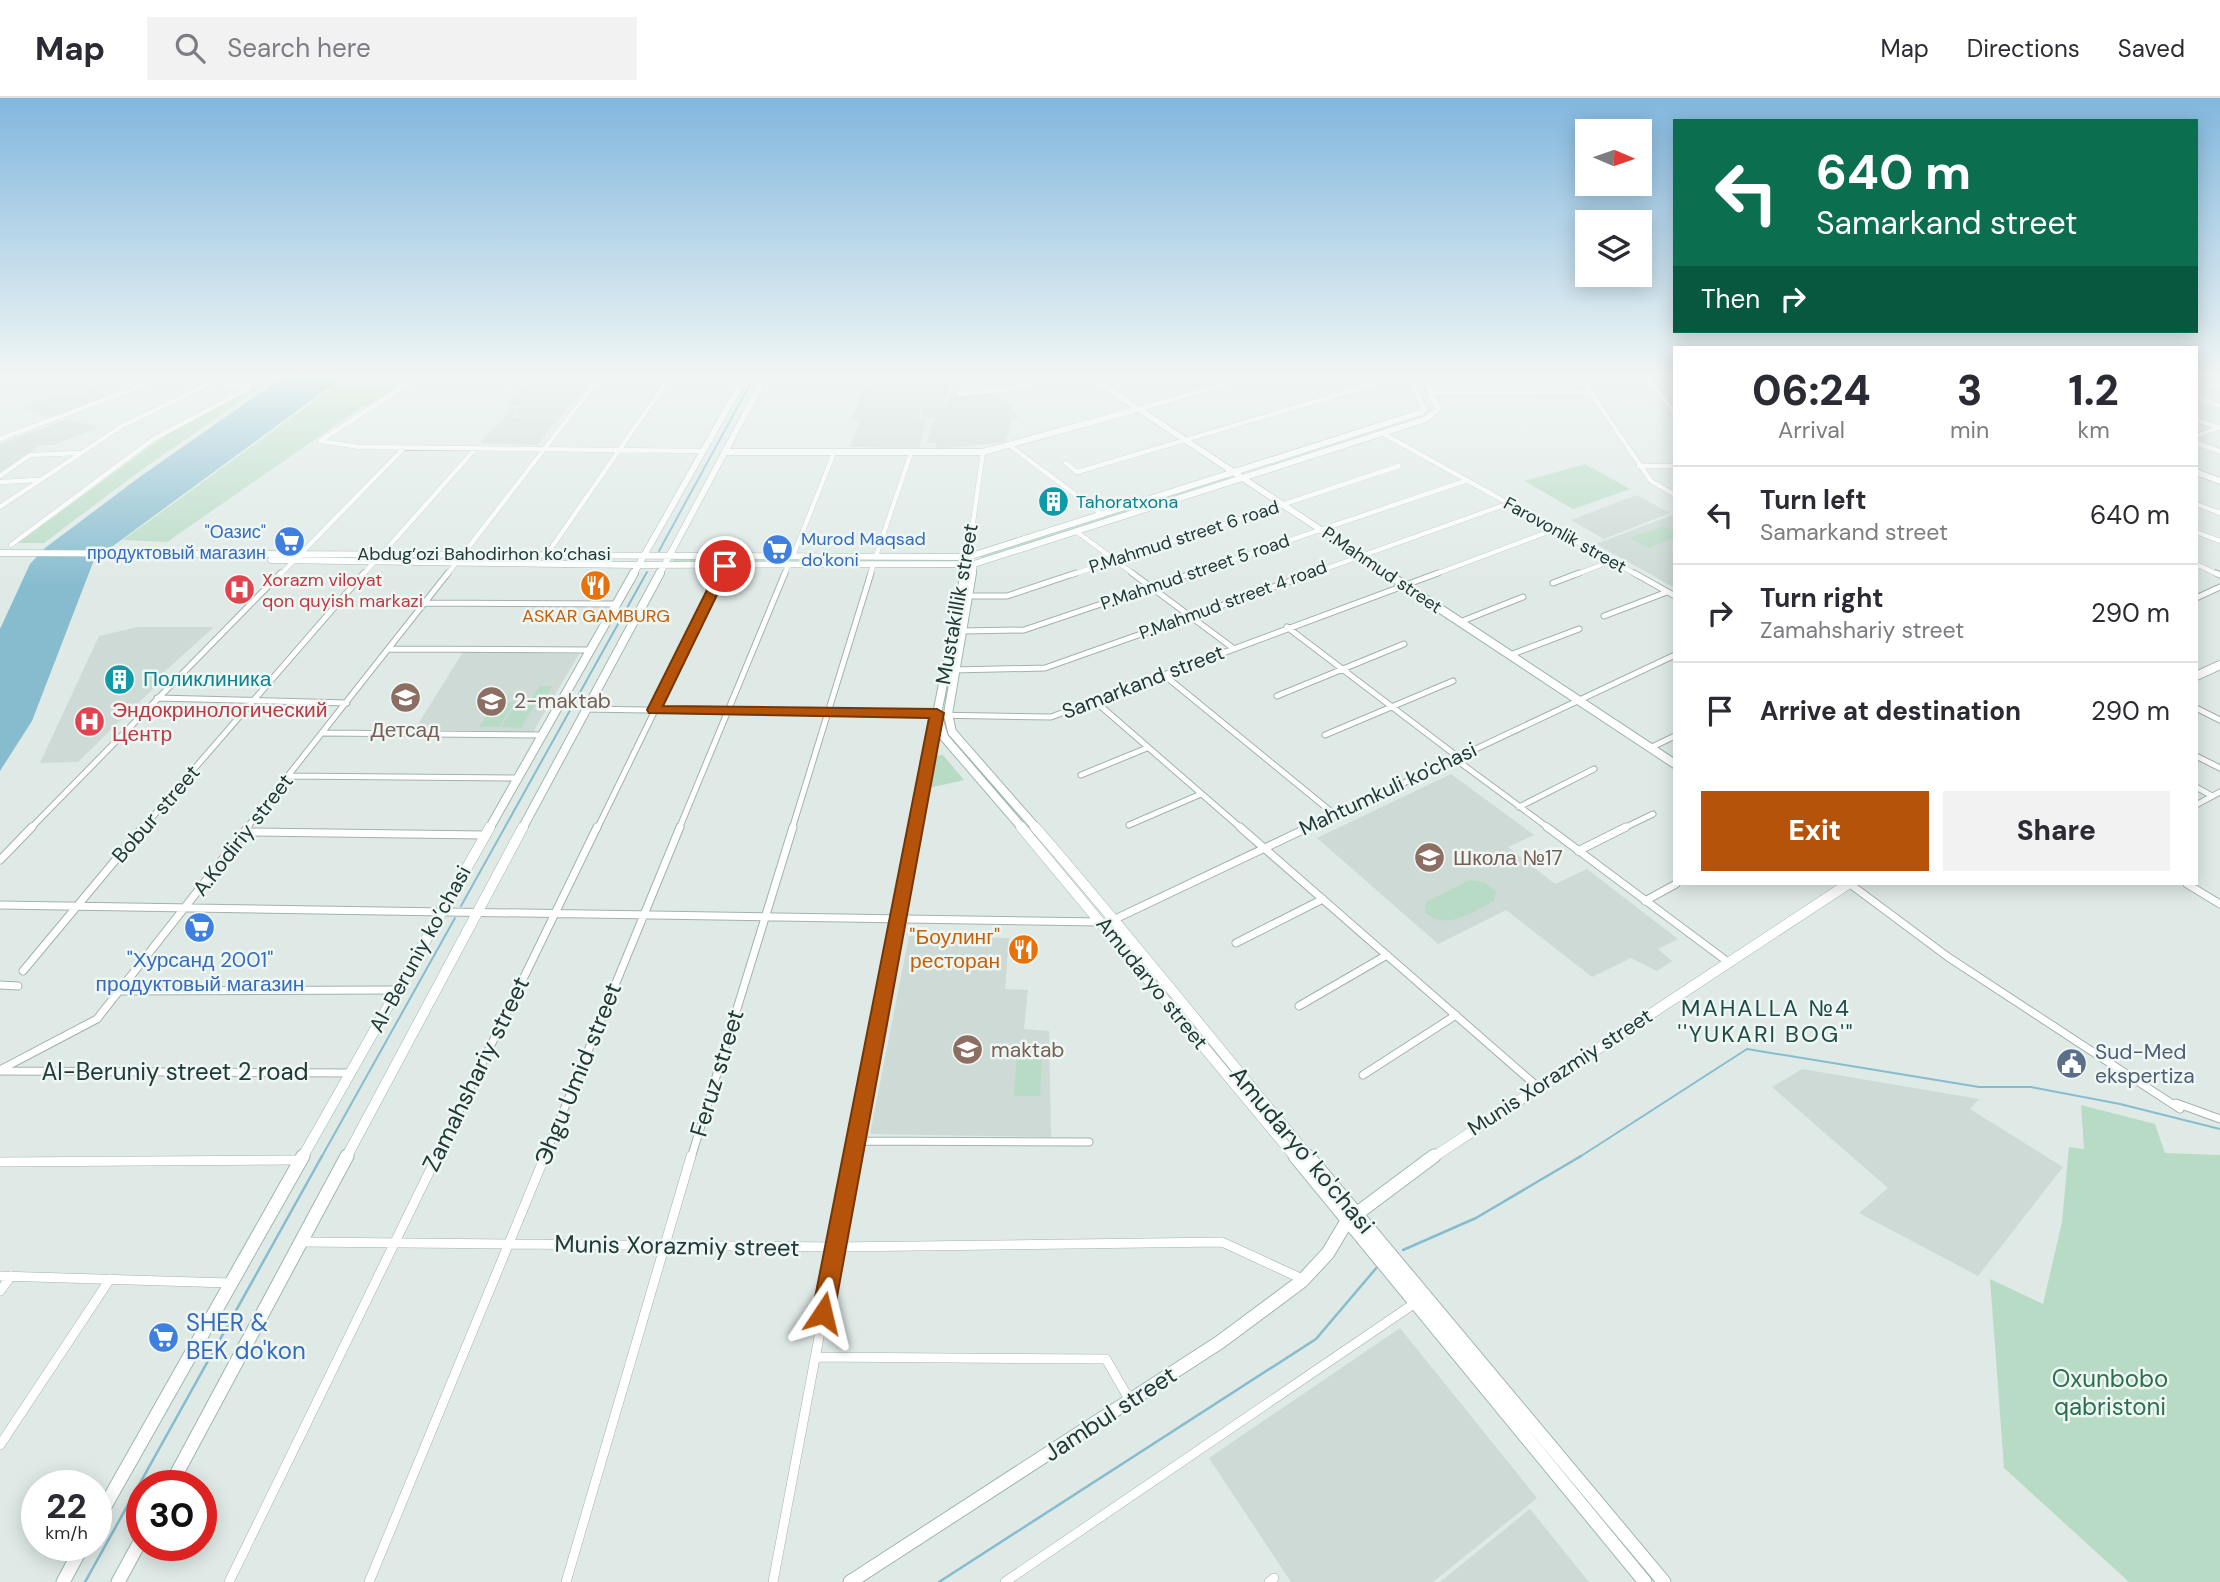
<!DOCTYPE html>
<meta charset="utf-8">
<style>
:root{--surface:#fff;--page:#f2f2f3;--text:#2b2b33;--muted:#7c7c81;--line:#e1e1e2;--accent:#b45309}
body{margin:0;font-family:"DM Sans",sans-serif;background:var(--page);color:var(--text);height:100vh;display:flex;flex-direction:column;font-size:26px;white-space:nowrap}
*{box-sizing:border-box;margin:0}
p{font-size:23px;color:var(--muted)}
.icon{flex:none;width:38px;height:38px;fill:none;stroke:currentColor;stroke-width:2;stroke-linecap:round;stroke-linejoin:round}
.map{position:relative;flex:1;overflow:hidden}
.side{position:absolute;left:1673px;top:248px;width:525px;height:539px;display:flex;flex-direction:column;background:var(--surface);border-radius:0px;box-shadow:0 4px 18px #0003}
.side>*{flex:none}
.top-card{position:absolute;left:1673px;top:21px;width:525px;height:214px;border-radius:0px;box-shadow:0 4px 18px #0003;background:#0b6e4f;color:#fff;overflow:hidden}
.needle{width:46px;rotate:92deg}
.tools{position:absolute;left:1575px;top:21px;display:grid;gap:14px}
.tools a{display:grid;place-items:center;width:77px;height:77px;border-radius:0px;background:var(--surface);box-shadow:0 4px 18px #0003;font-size:35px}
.speed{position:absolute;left:21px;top:1372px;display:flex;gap:14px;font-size:35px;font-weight:700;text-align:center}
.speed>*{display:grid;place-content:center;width:91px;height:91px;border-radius:50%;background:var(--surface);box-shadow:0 4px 18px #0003;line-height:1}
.speed small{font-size:18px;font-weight:400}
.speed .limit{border:10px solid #d22;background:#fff;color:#111}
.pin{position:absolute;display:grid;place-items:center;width:60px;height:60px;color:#fff;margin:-30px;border:4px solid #fff;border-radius:50%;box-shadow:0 2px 7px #0007}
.me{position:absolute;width:77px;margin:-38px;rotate:10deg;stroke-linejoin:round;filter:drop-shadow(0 0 5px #0008)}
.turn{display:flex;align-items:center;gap:24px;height:147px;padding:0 28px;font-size:32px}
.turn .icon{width:91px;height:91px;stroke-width:2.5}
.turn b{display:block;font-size:49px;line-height:60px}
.then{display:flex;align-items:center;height:66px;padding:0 28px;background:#0003;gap:14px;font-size:26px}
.eta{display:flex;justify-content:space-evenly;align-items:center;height:119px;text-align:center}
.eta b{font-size:42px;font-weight:800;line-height:49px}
.cta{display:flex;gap:14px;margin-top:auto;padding:14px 28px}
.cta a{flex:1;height:80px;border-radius:0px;background:var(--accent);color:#fff;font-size:28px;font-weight:800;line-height:80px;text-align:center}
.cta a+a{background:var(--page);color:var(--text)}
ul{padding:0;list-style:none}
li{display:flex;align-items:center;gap:21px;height:98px;padding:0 28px;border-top:2px solid var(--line)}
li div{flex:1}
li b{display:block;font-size:26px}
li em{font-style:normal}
header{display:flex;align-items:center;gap:42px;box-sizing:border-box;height:98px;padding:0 35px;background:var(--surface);border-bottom:2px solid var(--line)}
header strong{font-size:33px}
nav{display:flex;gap:38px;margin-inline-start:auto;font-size:24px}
.search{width:490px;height:63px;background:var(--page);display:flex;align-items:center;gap:18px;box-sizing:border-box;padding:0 24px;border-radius:0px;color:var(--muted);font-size:26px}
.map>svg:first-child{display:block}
.built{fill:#cddad6}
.green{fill:#b8dbc5}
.water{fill:#87bccf}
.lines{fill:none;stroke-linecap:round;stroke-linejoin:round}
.stream-far1{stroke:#87bccf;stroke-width:2}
.stream{stroke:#87bccf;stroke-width:2.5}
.street-far3-casing{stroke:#a2b2ae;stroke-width:5}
.street-far2-casing{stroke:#a2b2ae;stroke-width:7}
.street-far1-casing{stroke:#a2b2ae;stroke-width:9}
.street-casing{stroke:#a2b2ae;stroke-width:10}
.secondary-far3-casing{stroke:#9eb6b0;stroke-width:7}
.secondary-far2-casing{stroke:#9eb6b0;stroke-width:10}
.secondary-far1-casing{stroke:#9eb6b0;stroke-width:11}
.secondary-casing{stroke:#9eb6b0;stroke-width:15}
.street-far3{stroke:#fff;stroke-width:4.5}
.street-far2{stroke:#fff;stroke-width:5}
.street-far1{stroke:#fff;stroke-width:7}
.street{stroke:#fff;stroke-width:9}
.secondary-far3{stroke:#fff;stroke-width:6}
.secondary-far2{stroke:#fff;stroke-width:8}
.secondary-far1{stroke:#fff;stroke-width:10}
.secondary{stroke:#fff;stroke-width:13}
.route{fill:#b45309;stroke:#753606;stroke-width:2}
.labels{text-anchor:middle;stroke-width:5;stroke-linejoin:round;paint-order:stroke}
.far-culture-label{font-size:18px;fill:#0d838f;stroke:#eff7f4;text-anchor:start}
.far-shop-label{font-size:18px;fill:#366cbe;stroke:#eff7f4;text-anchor:end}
.far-street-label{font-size:18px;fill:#203a36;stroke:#eff7f4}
.far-health-label{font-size:18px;fill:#be3a42;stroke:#eff7f4;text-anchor:start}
.far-food-label{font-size:18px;fill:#c56008;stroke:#eff7f4}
.street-label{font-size:21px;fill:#203a36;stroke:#eff7f4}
.culture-label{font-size:21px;fill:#0d838f;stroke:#eff7f4;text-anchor:start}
.education-label{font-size:21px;fill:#785e54;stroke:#eff7f4;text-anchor:start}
.health-label{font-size:21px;fill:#be3a42;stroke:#eff7f4;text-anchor:start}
.food-label{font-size:21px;fill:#c56008;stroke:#eff7f4;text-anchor:end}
.shop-label{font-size:21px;fill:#366cbe;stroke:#eff7f4}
.service-label{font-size:21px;fill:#4e5e75;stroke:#eff7f4;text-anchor:start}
.neighbourhood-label{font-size:23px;letter-spacing:2px;fill:#1d4b45;stroke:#eff7f4}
.near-street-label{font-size:24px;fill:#203a36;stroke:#eff7f4}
.near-shop-label{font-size:24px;fill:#366cbe;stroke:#eff7f4;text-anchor:start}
.near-park-label{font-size:24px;fill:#2b704e;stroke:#eff7f4}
</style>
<header>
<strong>Map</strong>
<div class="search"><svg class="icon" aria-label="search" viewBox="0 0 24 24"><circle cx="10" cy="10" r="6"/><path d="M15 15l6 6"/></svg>Search here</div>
<nav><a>Map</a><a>Directions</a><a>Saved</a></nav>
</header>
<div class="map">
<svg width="2220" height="1484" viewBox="0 0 2220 1484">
<rect width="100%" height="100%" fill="#dfeae6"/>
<path class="built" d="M535 279H592L560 319 515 318 521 308H506L520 290 525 289Z
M874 279H928L931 283 938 282 948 289 943 309H947L950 297 993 295 1013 309 1009 311 1021 319 1011 321 1006 344 936 351V345H927L934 320 922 319V309L918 321H927L919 350 850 349 860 322H851L862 294 867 293Z
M1158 279H1210L1218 284 1183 294Z
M93 292 109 297 52 320 21 310 58 297 70 299Z
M512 310H519L512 319 558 320 538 347 480 345Z
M68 321 99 329 54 347H40L0 375V346Z
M1637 397 1670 415 1604 441 1571 422Z
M1675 416V490L1596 446Z
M138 529H214L154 583H161L78 664 40 665 99 538Z
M463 554 579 556 533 634 415 631Z
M1451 676 1534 737 1508 749 1555 786 1587 771 1678 841 1658 851 1672 863 1657 873 1631 860 1592 879 1506 812 1438 846 1317 740Z
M909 838 1009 840 1005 891 1028 892 1024 931 1049 933 1051 1039 870 1036Z
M1802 971 1979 1001 1970 1011 2063 1069 1978 1178 1859 1115 1888 1090 1772 989Z
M1400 1230 1537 1400 1433 1484H1291L1209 1360Z
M1530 1411 1589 1484H1440Z"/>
<path class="green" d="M260 279H276L137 375 44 445H18L174 331 245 295Z
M347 279H405L410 284 373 309 363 308 167 444 123 442Z
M1585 366 1630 391 1573 411 1524 383Z
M1226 378 1230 381 982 460 979 457Z
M1663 428 1675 434V440L1648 450 1630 440Z
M674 460 960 462V465L673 464Z
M539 588H552L543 604H537L521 630 501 629 517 604H530Z
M495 604H515L499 629H479Z
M943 657 964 682 929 690 933 658Z
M1470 782 1484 784 1496 793 1494 803C1471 814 1447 834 1425 814L1426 804Z
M1017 955 1042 956 1040 998H1014Z
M2081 1007 2155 1026 2165 1055 2220 1057V1484H2129L2004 1370 1990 1181 2043 1206 2062 1124 2069 1049 2084 1051Z"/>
<path class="water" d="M283 279H343L94 462 32 623 0 673V531L30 466 45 450 141 378Z"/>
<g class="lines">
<path class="stream-far1" d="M659 453 754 279
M461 808 647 474
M321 1060 455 820
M1578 1060 1747 951 1979 989H2031L2120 1006 2220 1031"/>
<path class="stream" d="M1403 1152 1476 1120 1581 1058
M85 1484 322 1058
M939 1484 1316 1241 1378 1168"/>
<defs>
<path id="street-far3" d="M1580 279 1651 383 1675 397
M1646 279 1675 315
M2196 280 2220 288
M246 289 260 279
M1431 295 1591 294
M959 296 1012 291 1057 279
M2196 300 2220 308
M1136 312 1249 279
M2196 322 2218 329
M1382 335 1637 477
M2196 338 2220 329
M0 341 165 279
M320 343 359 349 702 353
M320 343 409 285 424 279
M2196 345 2220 353
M1009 347 1100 415
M1066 365 1077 374 1374 286
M1639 368H1675
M0 378 30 357 79 355
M0 384 37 382
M2196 406 2220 415
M0 409 122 328 215 283
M1077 434 1135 477
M2196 434 2220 443
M11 447 152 342 247 291 203 279
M383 455 476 350
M464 455 600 279
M547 456 670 279
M793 458 834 355
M876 458 911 355
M968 459 983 354
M2196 466 2219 477
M280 477 404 350
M363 477 373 465
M447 477 456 465
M721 477 725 468
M784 477 788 468
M870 477 873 468
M1071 477 1399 368
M1187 477 1465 383
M1308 477 1507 406
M1433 477 1553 432
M1575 477 1611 463"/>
<path id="street-far2" d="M1132 475 1233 550
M1634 475 1675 498
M2216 475 2220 477
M1553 485 1579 475
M968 498H1007L1076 475
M2196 500 2220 489
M425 505 614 506
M1604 518 1667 494
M1460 524 1523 499
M1287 529 1458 659
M962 533 1024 532 1193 475
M389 551 589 552
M1510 557 1579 531
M953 572 1045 570 1313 475
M1164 577 1334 716
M1277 598 1404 546
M157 600 347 605
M1096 604 1242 731
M2196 610 2220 622
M586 611 1051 619 1438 475
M323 635 541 637
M1325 637 1453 583
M1650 650 1675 638
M2196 658 2220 670
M1454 660 1550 731
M1081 677 1147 650
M289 678 516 680
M2196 689 2212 698
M2196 707 2220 694
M1519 709 1594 671
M1129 727 1201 696
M30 731 281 475
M142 731 364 475
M246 731 448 475
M597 731 722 475
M679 731 785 475
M792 731 871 475
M915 731 936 617
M1306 731 1675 557
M1622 731 1653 716"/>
<path id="street-far1" d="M1240 729 1539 990
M1547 729 1728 864
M245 734 484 737
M1578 753 1626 729
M0 762 32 729
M1850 786 1948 859 2180 1011
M2187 786 2220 806
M1645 803 1676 786
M0 807 1100 824
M1111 823 1309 729
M1236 845 1323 801
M23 873 143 729
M0 887 18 888
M119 893 397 892
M1299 908 1387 857
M0 972 97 921 248 729
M0 973 350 975
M1363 977 1456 917
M2176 1005 2220 1021
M855 1043 1089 1044
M436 1060 597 729
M544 1060 680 729
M691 1060 793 729
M853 1060 915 729"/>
<path id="street" d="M0 1064 298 1062
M303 1144 835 1149 1222 1144 1298 1179
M0 1178 229 1185
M0 1193 11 1178
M815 1259 1106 1261 1129 1301
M0 1347 110 1181
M229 1484 437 1058
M369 1484 545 1058
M566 1484 691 1058
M773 1484 853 1058
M1005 1484 1415 1205
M1269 1484 1274 1480"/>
<path id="secondary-far3" d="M1090 279 1389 477
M725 354H983L1132 313
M2196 374 2220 383
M0 455 968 459 1422 314 1424 311 1410 279
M271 462 636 467 970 466
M633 477 745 279
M659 477 765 279
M964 477 968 459
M972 477 974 466 1426 321 1438 311 1424 279"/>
<path id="secondary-far2" d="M965 475 937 616 944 639 1023 731
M972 475 948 616 952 634 1037 731
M1386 475 1675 666
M2196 578 2220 567
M489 731 634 475
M522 731 660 475"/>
<path id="secondary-far1" d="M1021 729 1296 1060
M1035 729C1129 837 1218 950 1310 1060
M302 1060 490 729
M346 1060 523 729
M1432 1060 1848 786"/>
<path id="secondary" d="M1295 1058 1645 1484
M1308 1058 1664 1484
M170 1388 347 1058
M96 1424 303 1058
M63 1484 83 1447
M118 1484 142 1440
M850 1484 1220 1244 1302 1183 1328 1155 1347 1123 1434 1058"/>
</defs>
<use href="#street-far3" class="street-far3-casing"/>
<use href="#street-far2" class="street-far2-casing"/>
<use href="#street-far1" class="street-far1-casing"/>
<use href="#street" class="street-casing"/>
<use href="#secondary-far3" class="secondary-far3-casing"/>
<use href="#secondary-far2" class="secondary-far2-casing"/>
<use href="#secondary-far1" class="secondary-far1-casing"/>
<use href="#secondary" class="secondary-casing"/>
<use href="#street-far3" class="street-far3"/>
<use href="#street-far2" class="street-far2"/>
<use href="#street-far1" class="street-far1"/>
<use href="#street" class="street"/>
<use href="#secondary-far3" class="secondary-far3"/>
<use href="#secondary-far2" class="secondary-far2"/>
<use href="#secondary-far1" class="secondary-far1"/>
<use href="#secondary" class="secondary"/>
</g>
<linearGradient id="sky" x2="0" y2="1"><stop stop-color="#81b7de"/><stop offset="0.57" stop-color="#f1f6f4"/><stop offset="1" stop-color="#f1f6f4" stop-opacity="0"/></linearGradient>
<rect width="2220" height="487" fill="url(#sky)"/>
<path class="route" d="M725 464 731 468 663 608 937 611 944 615 834 1215 831 1223 823 1226 815 1223 812 1215 929 620 649 615 647 612 719 468Z"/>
<defs>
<symbol id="building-disc" viewBox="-11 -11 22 22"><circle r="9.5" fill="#0f9aa8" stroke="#eff7f4"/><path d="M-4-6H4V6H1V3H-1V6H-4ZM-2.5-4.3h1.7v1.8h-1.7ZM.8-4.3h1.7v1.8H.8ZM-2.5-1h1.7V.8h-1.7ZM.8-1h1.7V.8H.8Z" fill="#fff"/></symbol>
<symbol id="supermarket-disc" viewBox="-11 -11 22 22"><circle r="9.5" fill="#3f7fe0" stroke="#eff7f4"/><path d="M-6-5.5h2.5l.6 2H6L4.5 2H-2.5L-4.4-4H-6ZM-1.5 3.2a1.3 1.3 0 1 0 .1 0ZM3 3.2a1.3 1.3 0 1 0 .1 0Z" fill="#fff"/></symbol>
<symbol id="restaurant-disc" viewBox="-11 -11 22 22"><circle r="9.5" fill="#e8710a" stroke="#eff7f4"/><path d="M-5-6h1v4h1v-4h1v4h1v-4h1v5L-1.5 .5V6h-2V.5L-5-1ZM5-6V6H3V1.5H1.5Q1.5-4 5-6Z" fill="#fff"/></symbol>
<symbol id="hospital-disc" viewBox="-11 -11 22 22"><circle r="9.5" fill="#e0444e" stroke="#eff7f4"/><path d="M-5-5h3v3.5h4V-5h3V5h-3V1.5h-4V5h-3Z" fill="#fff"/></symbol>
<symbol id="school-disc" viewBox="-11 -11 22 22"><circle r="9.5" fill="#8d6e63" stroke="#eff7f4"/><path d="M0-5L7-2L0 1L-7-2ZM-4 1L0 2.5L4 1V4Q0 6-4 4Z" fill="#fff"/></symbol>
<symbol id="civic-disc" viewBox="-11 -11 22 22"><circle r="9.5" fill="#5c6f8a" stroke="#eff7f4"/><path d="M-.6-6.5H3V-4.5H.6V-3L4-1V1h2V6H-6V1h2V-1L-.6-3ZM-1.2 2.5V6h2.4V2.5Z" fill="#fff"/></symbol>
</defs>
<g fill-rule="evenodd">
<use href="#building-disc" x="1036" y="386" width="35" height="35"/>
<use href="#supermarket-disc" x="272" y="426" width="35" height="35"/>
<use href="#supermarket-disc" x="760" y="434" width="35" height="35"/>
<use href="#restaurant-disc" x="578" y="470" width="35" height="35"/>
<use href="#hospital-disc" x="222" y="474" width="35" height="35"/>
<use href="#building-disc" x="102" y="564" width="35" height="35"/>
<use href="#school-disc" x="388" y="582" width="35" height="35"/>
<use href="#school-disc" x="474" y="586" width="35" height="35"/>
<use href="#hospital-disc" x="72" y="606" width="35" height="35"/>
<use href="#school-disc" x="1412" y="742" width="35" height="35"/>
<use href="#supermarket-disc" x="182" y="812" width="35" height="35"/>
<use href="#restaurant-disc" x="1006" y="834" width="35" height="35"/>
<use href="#school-disc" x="950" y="934" width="35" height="35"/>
<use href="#civic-disc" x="2054" y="948" width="35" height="35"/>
<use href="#supermarket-disc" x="146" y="1222" width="35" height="35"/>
</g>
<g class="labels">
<g class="far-culture-label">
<text x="1076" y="410">Tahoratxona</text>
</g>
<g class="far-shop-label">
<text x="266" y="440">"Оазис"<tspan x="266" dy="21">продуктовый магазин</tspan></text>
<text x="801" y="447" text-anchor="start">Murod Maqsad<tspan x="801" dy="21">do'koni</tspan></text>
</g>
<g class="far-street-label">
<text transform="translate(1565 437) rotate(29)" y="6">Farovonlik street</text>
<text transform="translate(1184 439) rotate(-18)" y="6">P.Mahmud street 6 road</text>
<text x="484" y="462">Abdug’ozi Bahodirhon ko’chasi</text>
<text transform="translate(1382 472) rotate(34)" y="6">P.Mahmud street</text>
<text transform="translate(1195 474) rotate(-19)" y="6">P.Mahmud street 5 road</text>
<text transform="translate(1233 502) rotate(-20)" y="6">P.Mahmud street 4 road</text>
</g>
<g class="far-health-label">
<text x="262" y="488">Xorazm viloyat<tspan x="262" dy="21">qon quyish markazi</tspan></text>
</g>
<g class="far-food-label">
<text x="596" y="524">ASKAR GAMBURG</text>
</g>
<g class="street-label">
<text transform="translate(957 506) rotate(-80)" y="7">Mustakillik street</text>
<text transform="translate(1143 584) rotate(-21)" y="7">Samarkand street</text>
<text transform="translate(1388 691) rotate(-25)" y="7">Mahtumkuli ko'chasi</text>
<text transform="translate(156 716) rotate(-49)" y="7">Bobur street</text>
<text transform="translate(243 737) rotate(-52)" y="7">A.Kodiriy street</text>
<text transform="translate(420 851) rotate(-61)" y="7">Al-Beruniy ko’chasi</text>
<text transform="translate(1152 885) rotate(51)" y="7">Amudaryo street</text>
<text transform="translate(1560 974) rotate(-33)" y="7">Munis Xorazmiy street</text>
</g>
<g class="culture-label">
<text x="143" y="588">Поликлиника</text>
</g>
<g class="education-label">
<text x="514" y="610">2-maktab</text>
<text x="405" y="639" text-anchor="middle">Детсад</text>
<text x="1453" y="767">Школа №17</text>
<text x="991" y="959">maktab</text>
</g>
<g class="health-label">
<text x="112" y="619">Эндокринологический<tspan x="112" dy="24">Центр</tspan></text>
</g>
<g class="food-label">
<text x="1000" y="846">"Боулинг"<tspan x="1000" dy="24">ресторан</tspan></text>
</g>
<g class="shop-label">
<text x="200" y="869">"Хурсанд 2001"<tspan x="200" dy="24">продуктовый магазин</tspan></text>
</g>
<g class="service-label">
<text x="2095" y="961">Sud-Med<tspan x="2095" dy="24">ekspertiza</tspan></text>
</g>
<g class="neighbourhood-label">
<text x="1766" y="918">MAHALLA №4<tspan x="1766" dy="26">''YUKARI BOG'"</tspan></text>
</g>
<g class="near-street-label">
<text x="175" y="982">Al-Beruniy street 2 road</text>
<text transform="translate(717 975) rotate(-73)" y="8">Feruz street</text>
<text transform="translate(476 976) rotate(-64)" y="8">Zamahshariy street</text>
<text transform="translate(578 976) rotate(-68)" y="8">Эhgu Umid street</text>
<text transform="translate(1302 1052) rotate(50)" y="8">Amudaryo' ko'chasi</text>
<text transform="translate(677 1148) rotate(1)" y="8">Munis Xorazmiy street</text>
<text transform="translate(1110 1316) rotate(-33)" y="8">Jambul street</text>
</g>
<g class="near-shop-label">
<text x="186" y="1233">SHER &amp;<tspan x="186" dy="28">BEK do'kon</tspan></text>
</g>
<g class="near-park-label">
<text x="2110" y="1289">Oxunbobo<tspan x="2110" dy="28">qabristoni</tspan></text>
</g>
</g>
</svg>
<div class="tools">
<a><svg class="needle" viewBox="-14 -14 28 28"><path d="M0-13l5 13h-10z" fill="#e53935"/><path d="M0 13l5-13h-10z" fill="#7c7c81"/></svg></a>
<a><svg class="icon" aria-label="layers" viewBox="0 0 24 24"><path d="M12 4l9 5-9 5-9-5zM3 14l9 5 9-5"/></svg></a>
</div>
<div class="speed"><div>22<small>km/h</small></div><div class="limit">30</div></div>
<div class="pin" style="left:725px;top:468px;background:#d93025"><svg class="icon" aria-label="arrive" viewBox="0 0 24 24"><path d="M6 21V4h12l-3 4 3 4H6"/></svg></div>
<svg class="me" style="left:823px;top:1215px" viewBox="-20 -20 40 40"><path d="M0-17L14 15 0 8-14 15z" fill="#b45309" stroke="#fff" stroke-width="4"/></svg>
<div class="top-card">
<div class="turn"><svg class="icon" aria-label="left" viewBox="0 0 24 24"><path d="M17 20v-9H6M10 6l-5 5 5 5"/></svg><div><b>640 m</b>Samarkand street</div></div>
<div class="then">Then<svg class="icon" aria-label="right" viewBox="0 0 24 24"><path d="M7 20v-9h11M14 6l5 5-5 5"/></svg></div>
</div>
<section class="side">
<div class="eta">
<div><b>06:24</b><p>Arrival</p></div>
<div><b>3</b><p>min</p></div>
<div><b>1.2</b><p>km</p></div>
</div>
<ul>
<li><svg class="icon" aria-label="left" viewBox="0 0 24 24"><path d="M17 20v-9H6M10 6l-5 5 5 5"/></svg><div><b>Turn left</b><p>Samarkand street</p></div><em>640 m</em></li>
<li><svg class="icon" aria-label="right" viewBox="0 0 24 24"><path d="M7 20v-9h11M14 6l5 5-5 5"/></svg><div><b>Turn right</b><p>Zamahshariy street</p></div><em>290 m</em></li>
<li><svg class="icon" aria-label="arrive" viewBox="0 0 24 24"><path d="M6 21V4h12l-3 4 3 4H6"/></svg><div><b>Arrive at destination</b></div><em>290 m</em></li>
</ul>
<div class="cta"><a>Exit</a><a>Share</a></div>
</section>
</div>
